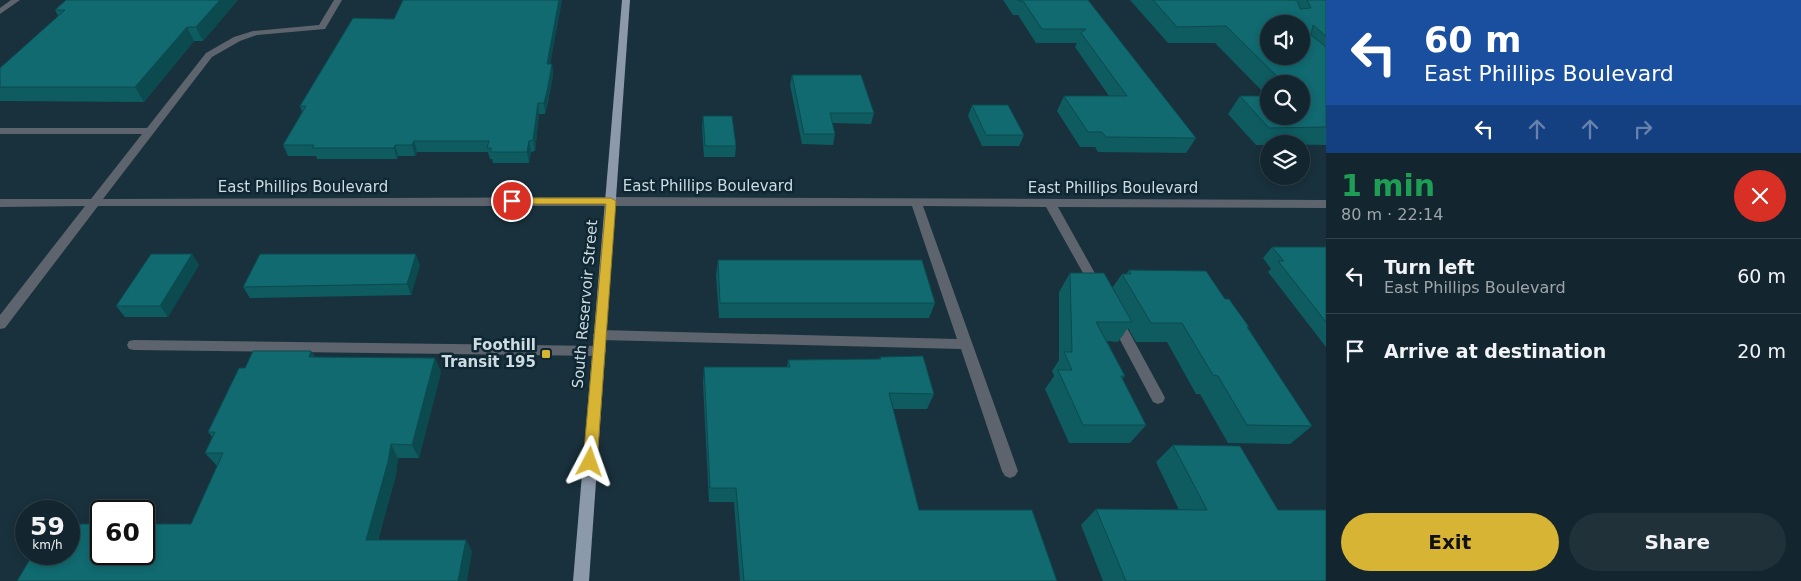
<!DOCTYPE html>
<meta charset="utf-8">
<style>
:root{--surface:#13252e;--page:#20313a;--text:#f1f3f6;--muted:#9da5aa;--line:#32424a;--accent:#d7b434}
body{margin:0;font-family:"DejaVu Sans",sans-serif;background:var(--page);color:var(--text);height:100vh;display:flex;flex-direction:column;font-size:19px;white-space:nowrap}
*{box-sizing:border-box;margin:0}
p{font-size:16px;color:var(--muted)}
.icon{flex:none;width:28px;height:28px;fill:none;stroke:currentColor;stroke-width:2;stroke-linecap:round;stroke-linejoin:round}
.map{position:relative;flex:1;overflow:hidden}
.drawer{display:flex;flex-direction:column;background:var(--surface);width:475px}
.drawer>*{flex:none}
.guide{background:#1a4fa0;color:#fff;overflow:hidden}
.controls{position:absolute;left:1260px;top:15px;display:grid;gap:10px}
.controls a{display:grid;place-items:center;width:50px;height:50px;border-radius:50%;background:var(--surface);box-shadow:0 2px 8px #0003,0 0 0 1px var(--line);font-size:25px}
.speed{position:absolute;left:15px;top:500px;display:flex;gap:10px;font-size:25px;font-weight:700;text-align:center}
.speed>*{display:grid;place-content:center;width:65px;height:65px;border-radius:50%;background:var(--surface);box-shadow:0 2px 8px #0003,0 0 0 1px var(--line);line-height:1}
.speed small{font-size:12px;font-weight:400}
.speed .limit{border:2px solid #111;border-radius:8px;background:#fff;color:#111}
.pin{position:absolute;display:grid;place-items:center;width:42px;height:42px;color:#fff;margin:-21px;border:2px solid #fff;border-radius:50%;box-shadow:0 1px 5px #0007}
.me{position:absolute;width:55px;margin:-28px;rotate:4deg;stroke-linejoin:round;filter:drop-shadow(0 0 4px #0008)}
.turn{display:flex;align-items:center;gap:18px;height:105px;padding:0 15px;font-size:22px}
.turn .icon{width:65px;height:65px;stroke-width:2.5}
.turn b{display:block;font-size:35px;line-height:42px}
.lanes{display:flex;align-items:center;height:48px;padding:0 15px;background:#0003;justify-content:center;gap:25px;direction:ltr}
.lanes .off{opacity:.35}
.round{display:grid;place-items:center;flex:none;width:52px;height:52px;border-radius:26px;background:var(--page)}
.headline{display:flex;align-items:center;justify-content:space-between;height:85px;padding:0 15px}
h1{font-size:30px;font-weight:600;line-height:38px;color:#1e9e55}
.cta{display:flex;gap:10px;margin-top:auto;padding:10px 15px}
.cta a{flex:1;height:58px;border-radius:30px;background:var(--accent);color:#111;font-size:20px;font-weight:600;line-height:58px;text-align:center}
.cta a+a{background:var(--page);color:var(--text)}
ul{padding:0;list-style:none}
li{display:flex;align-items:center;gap:15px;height:75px;padding:0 15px;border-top:1px solid var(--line)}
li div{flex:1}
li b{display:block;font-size:19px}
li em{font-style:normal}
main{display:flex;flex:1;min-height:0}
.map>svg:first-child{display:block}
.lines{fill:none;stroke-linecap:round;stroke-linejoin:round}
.minor{fill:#5d646d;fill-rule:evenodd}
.major{fill:#8c99ab;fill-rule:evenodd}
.wall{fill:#0e5b60;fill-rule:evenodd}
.shaded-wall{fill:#0b4a4e}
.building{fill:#106a70;stroke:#0b4a4e;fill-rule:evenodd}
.route{fill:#d7b434;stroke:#8c7522}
.poi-dot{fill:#d7b434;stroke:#0f2732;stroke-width:2}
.labels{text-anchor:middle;stroke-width:5;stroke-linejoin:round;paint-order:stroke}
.street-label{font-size:15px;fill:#cddbe2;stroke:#0f2732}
.poi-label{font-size:15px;font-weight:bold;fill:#cddbe2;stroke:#0f2732;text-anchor:end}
</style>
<main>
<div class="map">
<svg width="1326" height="581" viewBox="0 0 1326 581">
<rect width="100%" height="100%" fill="#19313d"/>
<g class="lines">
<path class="minor" d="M11 0H20L0 14V8Z
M334 0H342L325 29 257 35 240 41 212 57 103 199 611 197 1326 200V208L1058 207 1102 286 1096 291 1092 289 1046 207 923 206 1018 471 1015 476 1010 478 1005 476 1002 471 961 349 600 340 595 339 593 335 595 331 600 330 957 339 912 206H98L5 328 0 329V315L85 206 0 207V199H91L142 134H0V128H147L206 53 234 37 253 31 319 25Z
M1115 314 1120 315 1163 394 1165 398 1163 402 1158 404 1153 402 1109 319 1110 315Z
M134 340 599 346 604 347 606 351 604 355 599 356 134 350 129 349 127 345 129 341Z"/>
<path class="major" d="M622 0H630L589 581H573Z"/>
</g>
<path class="wall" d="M238 0 203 41H194L144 102 0 101V68L58 16 55 10Z
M403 0H562L550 64H552L553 75 548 102 545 114H539L535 151 531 152 529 163H493L492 159H490L488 152H417L415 156H398L397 159H317L316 156H288L283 145 302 112 300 106 394 19Z
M1003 0H1088L1196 138 1186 153 1098 152 1095 147H1080L1057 111 1064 96H1109L1075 47 1077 43H1036L1018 15H1013Z
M1130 0H1326V145L1269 144V145H1256L1228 114 1240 96H1267L1215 43H1168ZM1269 84H1301V116H1269Z
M792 75 874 113 871 124 832 123 835 134 833 145 802 144 790 85Z
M972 105 1024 135 1019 146H982L968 116Z
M703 116 736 146 735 157H704L702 127Z
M1272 247H1326V347L1268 272 1271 269 1263 258Z
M192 254 199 265 168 317H125L116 306Z
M718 260 935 303 929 318H719L716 275Z
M420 265 411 295 250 298 243 287Z
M1129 270 1225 299 1249 327 1248 328 1312 426 1290 444 1228 443 1200 394H1196L1167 342H1136L1128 328 1118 342 1107 341 1125 376 1122 379 1146 425 1130 443H1069L1045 389 1054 376 1052 371 1059 360V292L1070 273 1112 288 1122 274H1126Z
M311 351 315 357 441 372 419 458H398L396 475 378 540H466L472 552 191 524 217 466 205 453 212 437 208 432 245 368Z
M880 357 934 394 927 409H893L919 510 1057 581H740L734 502H709L703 383 704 367H787L788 360 879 359Z
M1173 445 1278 510 1326 581H1103L1081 525 1096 509 1179 510 1156 462Z"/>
<path class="shaded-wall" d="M220 0H238L203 41 196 27Z
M559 0H562L548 75 547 64Z
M187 27 194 41 144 102 135 87Z
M552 64 553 75 545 114 544 103Z
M538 103 539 114 535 151 533 140Z
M414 141 417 152 415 156 412 145Z
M529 141 531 152 529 163 527 152Z
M395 145 398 156 397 159 394 148Z
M192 254 199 265 168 317 160 306Z
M416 254 420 265 411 295 407 284Z
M311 351 319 365 309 357Z
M435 358 441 372 419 458 412 445Z
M391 444 398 458 396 475 374 552 366 540Z
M466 540 472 552 467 581H458Z"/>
<path class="building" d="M66 0H220L196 27H187L135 87H0V68L65 10H55Z
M403 0H559L547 64H552L547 91 544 103H538L533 140 529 141 527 152H491V148H487L489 141H414L412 145H395L394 148H312L314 145H283L306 106H300L353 18 394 19Z
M1017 0H1088L1196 138 1106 137 1102 132H1088L1064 96H1127L1081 33 1086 29H1042L1023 1H1018Z
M1153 0H1295L1298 2 1300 9 1311 8 1307 0H1326V36L1313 25 1311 35 1326 47V127L1269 128 1240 96H1269V116H1301V84H1285L1226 26 1177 27ZM1269 24H1301V56H1269Z
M792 75H861L874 113H830L835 134H804Z
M972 105H1008L1024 135H986Z
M703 116H732L736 146H705Z
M1272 247H1326V322L1278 261H1284Z
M151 254H192L160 306H116Z
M260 254H416L407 284 243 287Z
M718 260H922L935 303H720Z
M1129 270 1206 271 1225 299H1229L1249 327H1247L1312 426 1247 425 1218 376 1213 375 1182 323H1151L1122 274H1131Z
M1070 273H1104L1132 322H1096L1125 376H1121L1146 425H1083L1058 370H1072L1064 352H1072Z
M253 351H311L309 357 435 358 412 445 391 444 388 462 366 540H466L458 581H17L33 554H69V524H101V554H144V524H191L223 453H205L215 432H208L239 368H245Z
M923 356 934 394 889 393 919 510H1032L1057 581H744L736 488H710L704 367H790L788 360 881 359 880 357Z
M1173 445 1240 446 1278 510H1326V581H1126L1096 509 1207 510Z"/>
<path class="route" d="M512 198H611L616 201 597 462 595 466 590 468 585 466 583 462 606 204H508L507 201Z"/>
<rect class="poi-dot" x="541" y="349" width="10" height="10" rx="2.5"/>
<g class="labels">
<g class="street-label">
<text x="708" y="191">East Phillips Boulevard</text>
<text x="303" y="192">East Phillips Boulevard</text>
<text x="1113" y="193">East Phillips Boulevard</text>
<text transform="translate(585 304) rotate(-85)" y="5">South Reservoir Street</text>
</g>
<g class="poi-label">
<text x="536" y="350">Foothill<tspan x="536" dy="17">Transit 195</tspan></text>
</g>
</g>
</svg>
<div class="controls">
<a><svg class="icon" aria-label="sound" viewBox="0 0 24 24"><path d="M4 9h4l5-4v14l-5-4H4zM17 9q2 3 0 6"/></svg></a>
<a><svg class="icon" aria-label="search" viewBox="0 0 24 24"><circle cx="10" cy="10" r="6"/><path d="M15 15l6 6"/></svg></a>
<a><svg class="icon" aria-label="layers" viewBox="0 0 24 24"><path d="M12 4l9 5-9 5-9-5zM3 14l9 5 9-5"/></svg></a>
</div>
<div class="speed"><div>59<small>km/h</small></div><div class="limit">60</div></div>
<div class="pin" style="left:512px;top:201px;background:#d93025"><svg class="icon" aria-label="arrive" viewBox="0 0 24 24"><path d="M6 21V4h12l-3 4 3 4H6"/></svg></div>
<svg class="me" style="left:590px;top:462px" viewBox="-20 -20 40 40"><path d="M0-17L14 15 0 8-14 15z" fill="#d7b434" stroke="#fff" stroke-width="4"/></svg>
</div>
<section class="drawer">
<div class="guide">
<div class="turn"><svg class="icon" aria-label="left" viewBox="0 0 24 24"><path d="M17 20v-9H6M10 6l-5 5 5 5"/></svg><div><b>60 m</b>East Phillips Boulevard</div></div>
<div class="lanes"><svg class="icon" aria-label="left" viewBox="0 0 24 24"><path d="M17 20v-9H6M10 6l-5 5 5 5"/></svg><svg class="icon off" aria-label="ahead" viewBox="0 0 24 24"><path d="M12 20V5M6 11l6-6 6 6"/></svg><svg class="icon off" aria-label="ahead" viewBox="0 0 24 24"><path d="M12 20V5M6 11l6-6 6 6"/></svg><svg class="icon off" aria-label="right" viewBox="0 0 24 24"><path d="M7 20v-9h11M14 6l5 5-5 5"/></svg></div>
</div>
<div class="headline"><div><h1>1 min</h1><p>80 m · 22:14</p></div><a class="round" style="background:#d93025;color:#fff"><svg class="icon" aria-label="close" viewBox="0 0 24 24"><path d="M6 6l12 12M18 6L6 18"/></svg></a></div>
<ul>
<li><svg class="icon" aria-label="left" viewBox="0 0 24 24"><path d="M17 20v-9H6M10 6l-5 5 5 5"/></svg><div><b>Turn left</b><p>East Phillips Boulevard</p></div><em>60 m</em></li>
<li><svg class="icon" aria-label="arrive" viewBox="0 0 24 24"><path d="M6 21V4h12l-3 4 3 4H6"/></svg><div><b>Arrive at destination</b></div><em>20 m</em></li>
</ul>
<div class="cta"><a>Exit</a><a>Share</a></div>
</section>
</main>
